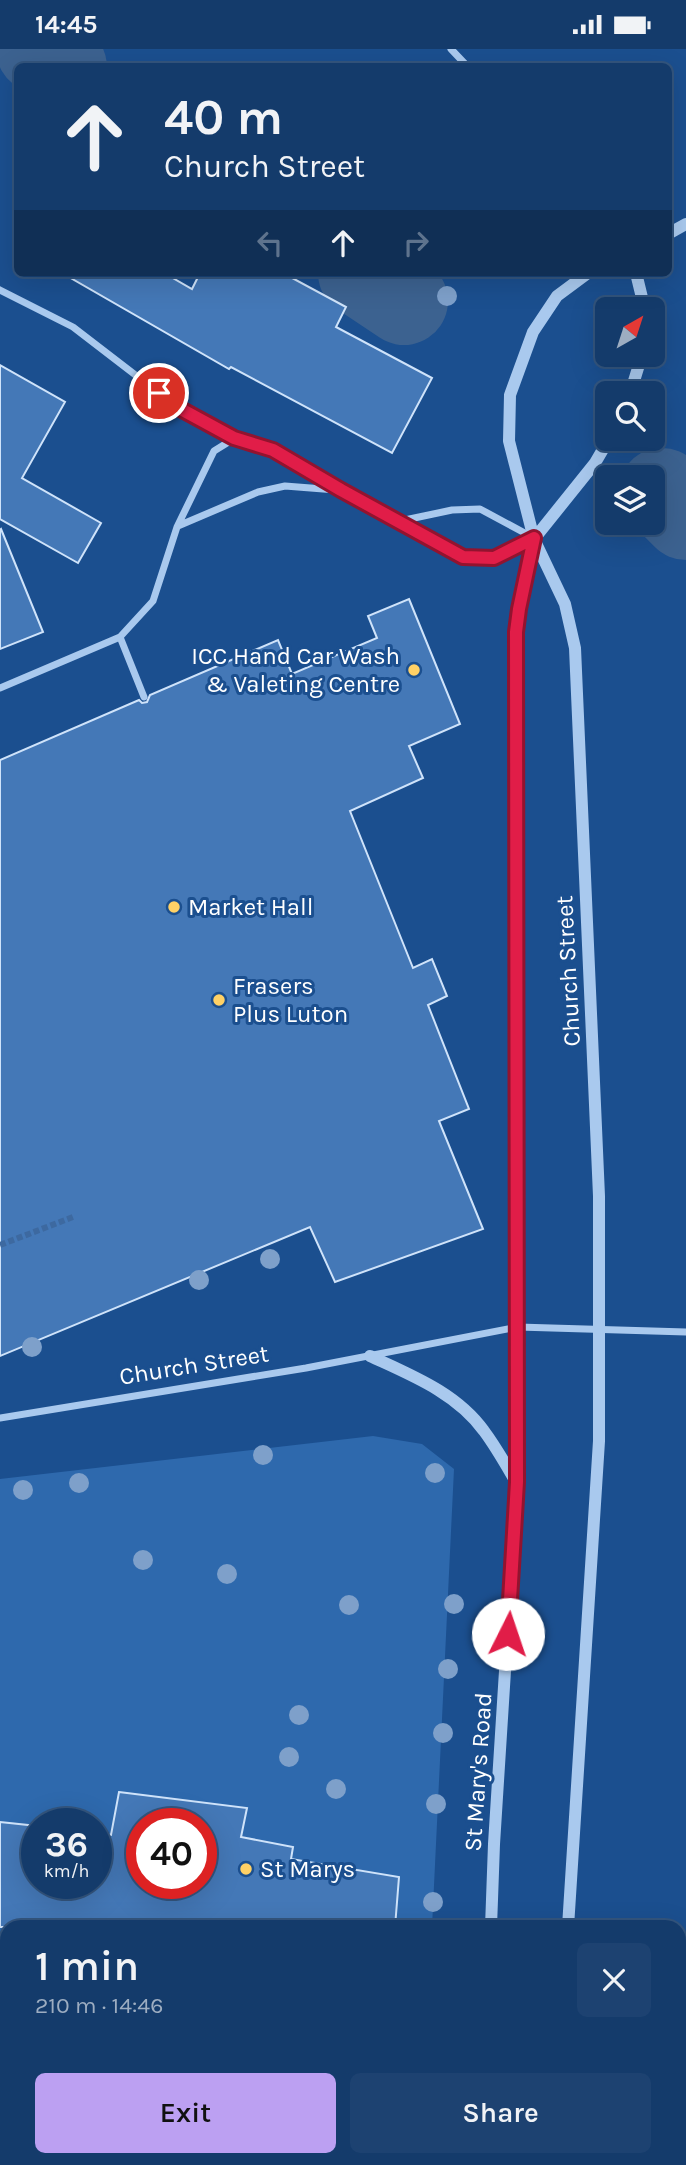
<!DOCTYPE html>
<meta charset="utf-8">
<style>
:root{--surface:#143b6b;--page:#1d4271;--text:#f1f3f6;--muted:#9dadc1;--line:#33557e;--accent:#bca0f2}
body{margin:0;font-family:Karla,sans-serif;background:var(--page);color:var(--text);height:100vh;display:flex;flex-direction:column;font-size:26px;white-space:nowrap}
*{box-sizing:border-box;margin:0}
p{font-size:23px;color:var(--muted)}
.icon{flex:none;width:38px;height:38px;fill:none;stroke:currentColor;stroke-width:2;stroke-linecap:round;stroke-linejoin:round}
.map{position:relative;flex:1;overflow:hidden}
.drawer{position:absolute;left:0px;top:1871px;width:686px;height:247px;display:flex;flex-direction:column;background:var(--surface);border-radius:21px 21px 0 0;box-shadow:0 7px 28px #0002,0 0 0 2px var(--line)}
.drawer>*{flex:none}
.hud{position:absolute;left:14px;top:14px;width:658px;height:214px;border-radius:10px;box-shadow:0 7px 28px #0002,0 0 0 2px var(--line);background:#143b6b;color:var(--text);overflow:hidden}
.needle{width:46px;rotate:39deg}
.buttons{position:absolute;left:595px;top:248px;display:grid;gap:14px}
.buttons a{display:grid;place-items:center;width:70px;height:70px;border-radius:10px;background:var(--surface);box-shadow:0 7px 28px #0002,0 0 0 2px var(--line);font-size:35px}
.speed{position:absolute;left:21px;top:1759px;display:flex;gap:14px;font-size:35px;font-weight:700;text-align:center}
.speed>*{display:grid;place-content:center;width:91px;height:91px;border-radius:50%;background:var(--surface);box-shadow:0 7px 28px #0002,0 0 0 2px var(--line);line-height:1}
.speed small{font-size:18px;font-weight:400}
.speed .limit{border:10px solid #d22;background:#fff;color:#111}
.pin{position:absolute;display:grid;place-items:center;width:60px;height:60px;color:#fff;margin:-30px;border:4px solid #fff;border-radius:50%;box-shadow:0 2px 7px #0007}
.me{position:absolute;width:77px;margin:-38px;rotate:4deg;stroke-linejoin:round;filter:drop-shadow(0 0 5px #0008)}
.turn{display:flex;align-items:center;gap:24px;height:147px;padding:0 35px;font-size:32px}
.turn .icon{width:91px;height:91px;stroke-width:2.5}
.turn b{display:block;font-size:49px;line-height:60px}
.lanes{display:flex;align-items:center;height:66px;padding:0 35px;background:#0003;justify-content:center;gap:35px;direction:ltr}
.lanes .off{opacity:.35}
.round{display:grid;place-items:center;flex:none;width:74px;height:74px;border-radius:10px;background:var(--page)}
.overview{display:flex;align-items:center;justify-content:space-between;height:119px;padding:0 35px}
h1{font-size:42px;font-weight:600;line-height:52px}
.primary-button{display:flex;gap:14px;margin-top:auto;padding:14px 35px}
.primary-button a{flex:1;height:80px;border-radius:10px;background:var(--accent);color:#111;font-size:28px;font-weight:600;line-height:80px;text-align:center}
.primary-button a+a{background:var(--page);color:var(--text)}
.status{display:flex;justify-content:space-between;align-items:center;height:49px;padding:0 35px;background:var(--surface);direction:ltr}
.status svg{height:19px;fill:currentColor}
.map>svg:first-child{display:block}
.green{fill:#2e69ad;fill-rule:evenodd}
.lines{fill:none;stroke-linecap:round;stroke-linejoin:round}
.river{stroke:#3c6290;stroke-width:88}
.building{fill:#4478b7;stroke:#cfe3fa;stroke-width:2;fill-rule:evenodd}
.pedestrian-tunnel{stroke:#3d69a0;stroke-width:6;stroke-dasharray:6 3;stroke-linecap:butt}
.minor{stroke:#a9c9ee;stroke-width:7}
.tertiary{stroke:#a9c9ee;stroke-width:12}
.tree{fill:#7ea0ca}
.route-casing{stroke:#92132f;stroke-width:18}
.route{stroke:#e11d48;stroke-width:12}
.poi-dot{fill:#ffd166;stroke:#1b4f8f;stroke-width:2.5}
.labels{text-anchor:middle;stroke-width:6;stroke-linejoin:round;paint-order:stroke}
.poi-label{font-size:24px;fill:#fff;stroke:#1b4f8f;text-anchor:start}
.street-label{font-size:24px;fill:#fff;stroke:#1b4f8f}
</style>
<div class="status"><b>14:45</b><svg viewBox="0 0 49 12"><path d="M0 12V9h3v3zM5 12V6h3v6zM10 12V3h3v9zM15 12V0h3v12zM26 1h20v11H26zM47 4h2v5h-2z"/></svg></div>
<div class="map">
<svg width="686" height="2116" viewBox="0 0 686 2116">
<rect width="100%" height="100%" fill="#1b4f8f"/>
<path class="green" d="M373 1387 422 1395 454 1420 432 1878H7V2110H427V2116H0V1430ZM37 1774H96V1834H37ZM142 1774H201V1834H142Z"/>
<g class="lines">
<path class="river" d="M40 0 63 18
M362 224 404 252
M662 443 686 467"/>
</g>
<path class="building" d="M62 224H164L192 240 200 224H283L346 258 336 278 432 329 392 404 231 318 229 320Z
M0 316 65 353 22 429 101 474 78 514 0 470Z
M1 480 43 583 0 600V481Z
M409 550 460 675 409 697 423 729 350 762 413 919 432 910 447 947 428 956 469 1060 439 1072 483 1180 335 1233 310 1178 0 1307V711L139 651 142 654 147 653 150 646 278 591 292 625 377 589 368 567Z
M119 1743 247 1759 241 1788 293 1798 291 1810 399 1828 395 1878H0V1773L37 1777V1834H96V1784L111 1786ZM142 1774H201V1834H142Z"/>
<g class="lines">
<path class="pedestrian-tunnel" d="M0 1196 73 1168"/>
<path class="minor" d="M451 0 468 18
M0 241 73 278 177 358 235 389 273 401 340 441 463 508 494 509 533 490
M400 472 452 461 480 460 534 489
M178 477 258 443 285 437 336 441
M120 588 144 648
M0 639 120 588 153 552 177 478 214 402 235 389
M0 1369 306 1319 518 1278 686 1283"/>
<path class="tertiary" d="M668 185 686 175
M636 224 645 261
M630 345 642 306
M370 1307C411 1326 457 1344 484 1382 496 1398 506 1416 516 1433
M491 1878 494 1795 517 1433 516 583 518 560 534 490 595 414 609 390
M568 1878 599 1392V1147L575 599 565 555 534 490 509 392 510 346 533 283 557 247 588 224
M480 2116V2110
M553 2116V2110"/>
</g>
<g class="tree">
<circle cx="447" cy="247" r="10"/>
<circle cx="270" cy="1210" r="10"/>
<circle cx="199" cy="1231" r="10"/>
<circle cx="32" cy="1298" r="10"/>
<circle cx="263" cy="1406" r="10"/>
<circle cx="435" cy="1424" r="10"/>
<circle cx="79" cy="1434" r="10"/>
<circle cx="23" cy="1441" r="10"/>
<circle cx="143" cy="1511" r="10"/>
<circle cx="227" cy="1525" r="10"/>
<circle cx="454" cy="1555" r="10"/>
<circle cx="349" cy="1556" r="10"/>
<circle cx="448" cy="1620" r="10"/>
<circle cx="299" cy="1666" r="10"/>
<circle cx="443" cy="1684" r="10"/>
<circle cx="289" cy="1708" r="10"/>
<circle cx="336" cy="1740" r="10"/>
<circle cx="436" cy="1755" r="10"/>
<circle cx="433" cy="1853" r="10"/>
</g>
<g class="lines">
<defs>
<path id="route" d="M159 344 177 358 234 389 273 401 341 441 463 508 494 509 534 489 519 560 516 583 517 1433 508 1585"/>
</defs>
<use href="#route" class="route-casing"/>
<use href="#route" class="route"/>
</g>
<g class="poi-dot">
<circle cx="414" cy="621" r="7"/>
<circle cx="174" cy="858" r="7"/>
<circle cx="219" cy="951" r="7"/>
<circle cx="246" cy="1820" r="7"/>
</g>
<g class="labels">
<g class="poi-label">
<text x="400" y="615" text-anchor="end">ICC Hand Car Wash<tspan x="400" dy="28">&amp; Valeting Centre</tspan></text>
<text x="188" y="866">Market Hall</text>
<text x="233" y="945">Frasers<tspan x="233" dy="28">Plus Luton</tspan></text>
<text x="260" y="1828">St Marys</text>
</g>
<g class="street-label">
<text transform="translate(568 922) rotate(-93)" y="8">Church Street</text>
<text transform="translate(194 1316) rotate(-9)" y="8">Church Street</text>
<text transform="translate(478 1723) rotate(-86)" y="8">St Mary's Road</text>
</g>
</g>
</svg>
<div class="buttons">
<a><svg class="needle" viewBox="-14 -14 28 28"><path d="M0-13l5 13h-10z" fill="#e53935"/><path d="M0 13l5-13h-10z" fill="#9dadc1"/></svg></a>
<a><svg class="icon" aria-label="search" viewBox="0 0 24 24"><circle cx="10" cy="10" r="6"/><path d="M15 15l6 6"/></svg></a>
<a><svg class="icon" aria-label="layers" viewBox="0 0 24 24"><path d="M12 4l9 5-9 5-9-5zM3 14l9 5 9-5"/></svg></a>
</div>
<div class="speed"><div>36<small>km/h</small></div><div class="limit">40</div></div>
<div class="pin" style="left:159px;top:344px;background:#d93025"><svg class="icon" aria-label="arrive" viewBox="0 0 24 24"><path d="M6 21V4h12l-3 4 3 4H6"/></svg></div>
<svg class="me" style="left:508px;top:1585px" viewBox="-20 -20 40 40"><circle r="19" fill="#fff"/><path d="M0-13L10 11 0 6-10 11z" fill="#e11d48"/></svg>
<div class="hud">
<div class="turn"><svg class="icon" aria-label="ahead" viewBox="0 0 24 24"><path d="M12 20V5M6 11l6-6 6 6"/></svg><div><b>40 m</b>Church Street</div></div>
<div class="lanes"><svg class="icon off" aria-label="left" viewBox="0 0 24 24"><path d="M17 20v-9H6M10 6l-5 5 5 5"/></svg><svg class="icon" aria-label="ahead" viewBox="0 0 24 24"><path d="M12 20V5M6 11l6-6 6 6"/></svg><svg class="icon off" aria-label="right" viewBox="0 0 24 24"><path d="M7 20v-9h11M14 6l5 5-5 5"/></svg></div>
</div>
<section class="drawer">
<div class="overview"><div><h1>1 min</h1><p>210 m · 14:46</p></div><a class="round"><svg class="icon" aria-label="close" viewBox="0 0 24 24"><path d="M6 6l12 12M18 6L6 18"/></svg></a></div>
<div class="primary-button"><a>Exit</a><a>Share</a></div>
</section>
</div>
